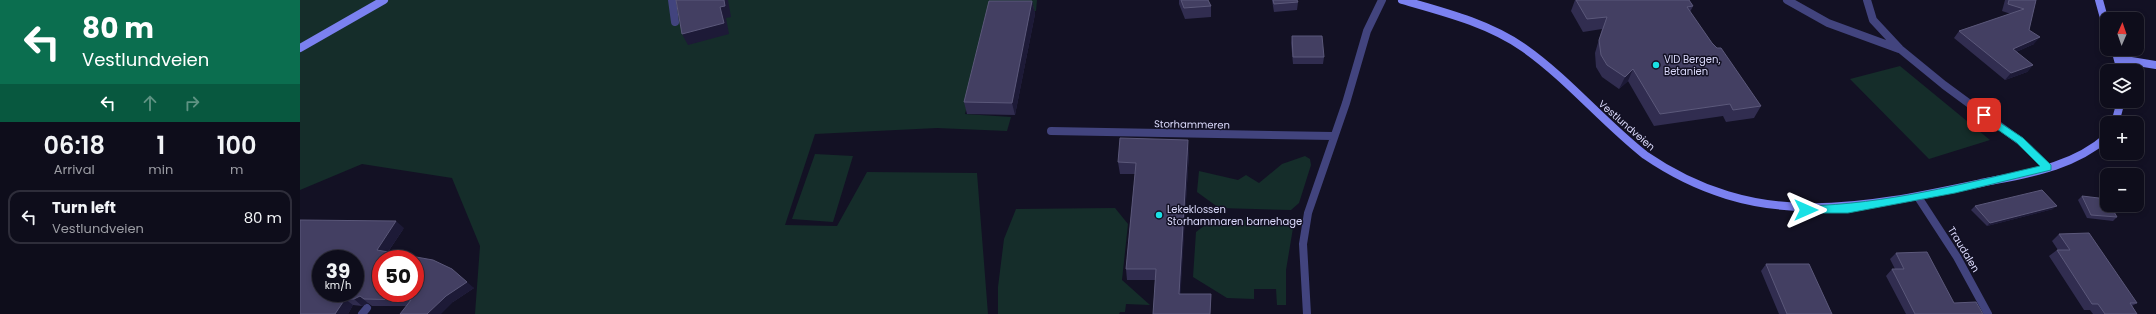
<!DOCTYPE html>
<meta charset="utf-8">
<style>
:root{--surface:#0e0d1b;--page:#171624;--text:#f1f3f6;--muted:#9b9ca3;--line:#2e2d3a}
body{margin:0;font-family:Poppins,sans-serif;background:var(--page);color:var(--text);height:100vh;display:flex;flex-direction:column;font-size:15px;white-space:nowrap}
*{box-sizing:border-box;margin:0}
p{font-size:13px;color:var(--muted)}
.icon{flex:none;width:22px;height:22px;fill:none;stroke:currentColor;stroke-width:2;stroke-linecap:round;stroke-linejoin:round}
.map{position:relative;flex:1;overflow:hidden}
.panel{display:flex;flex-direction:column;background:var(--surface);width:300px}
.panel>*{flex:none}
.guide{background:#0b6e4f;color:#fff;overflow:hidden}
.needle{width:26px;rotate:2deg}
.buttons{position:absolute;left:1800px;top:12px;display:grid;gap:8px}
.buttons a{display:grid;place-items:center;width:44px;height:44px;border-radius:8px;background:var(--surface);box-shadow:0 2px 6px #0003,0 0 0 1px var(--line);font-size:20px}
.speed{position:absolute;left:12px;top:250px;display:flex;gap:8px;font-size:20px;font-weight:700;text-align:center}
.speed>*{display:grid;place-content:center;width:52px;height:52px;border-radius:50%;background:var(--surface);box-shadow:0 2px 6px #0003,0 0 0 1px var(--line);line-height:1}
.speed small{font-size:10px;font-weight:400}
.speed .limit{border:6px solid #d22;background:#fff;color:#111}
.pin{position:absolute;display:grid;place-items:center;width:34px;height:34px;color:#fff;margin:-17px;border-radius:8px;box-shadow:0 2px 6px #0006}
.me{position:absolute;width:44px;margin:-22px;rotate:90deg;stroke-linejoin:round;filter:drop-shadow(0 0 3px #0008)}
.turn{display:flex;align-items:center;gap:14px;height:84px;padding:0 16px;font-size:18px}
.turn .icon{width:52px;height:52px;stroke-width:2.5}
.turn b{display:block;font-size:28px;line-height:34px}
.lanes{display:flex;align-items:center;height:38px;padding:0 16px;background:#0003;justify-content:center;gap:20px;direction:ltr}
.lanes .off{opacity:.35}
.eta{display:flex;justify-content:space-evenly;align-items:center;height:68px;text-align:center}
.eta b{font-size:24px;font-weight:600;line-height:28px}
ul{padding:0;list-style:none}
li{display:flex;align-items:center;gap:12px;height:54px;margin:0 8px 6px;padding:0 8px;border:2px solid var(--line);border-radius:12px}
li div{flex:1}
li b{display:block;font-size:15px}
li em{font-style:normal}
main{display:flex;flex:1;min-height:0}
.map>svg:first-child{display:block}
.green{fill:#152d2a}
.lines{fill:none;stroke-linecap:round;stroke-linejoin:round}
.minor{stroke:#42447e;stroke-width:8}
.secondary{stroke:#7b81f0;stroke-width:8}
.wall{fill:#312d50}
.shaded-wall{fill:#1d1a37}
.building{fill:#433f62;stroke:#5b587a;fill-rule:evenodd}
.route{fill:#1ae1e5;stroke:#119295}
.poi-dot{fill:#1ae1e5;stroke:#131124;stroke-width:1.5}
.labels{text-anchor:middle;stroke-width:3;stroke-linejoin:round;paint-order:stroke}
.poi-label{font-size:10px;fill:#dad9fb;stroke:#131124;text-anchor:start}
.street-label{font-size:10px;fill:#dad9fb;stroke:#131124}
</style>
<main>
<section class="panel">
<div class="guide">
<div class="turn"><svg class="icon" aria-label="left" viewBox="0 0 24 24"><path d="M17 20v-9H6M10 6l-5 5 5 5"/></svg><div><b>80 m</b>Vestlundveien</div></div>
<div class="lanes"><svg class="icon" aria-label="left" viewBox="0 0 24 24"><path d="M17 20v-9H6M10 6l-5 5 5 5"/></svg><svg class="icon off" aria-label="ahead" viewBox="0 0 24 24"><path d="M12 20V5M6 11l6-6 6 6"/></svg><svg class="icon off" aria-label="right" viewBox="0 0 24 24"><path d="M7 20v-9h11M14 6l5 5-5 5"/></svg></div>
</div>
<div class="eta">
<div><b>06:18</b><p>Arrival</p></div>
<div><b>1</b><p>min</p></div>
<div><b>100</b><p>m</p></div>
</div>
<ul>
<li><svg class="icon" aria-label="left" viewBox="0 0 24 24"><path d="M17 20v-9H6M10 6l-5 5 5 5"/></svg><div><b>Turn left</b><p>Vestlundveien</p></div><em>80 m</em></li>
</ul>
</section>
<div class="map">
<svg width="1856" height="314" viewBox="0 0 1856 314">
<rect width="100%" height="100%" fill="#131124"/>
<path class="green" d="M0 0H737L736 11 691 10 665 114 711 117 707 131 637 128 515 134 485 225 537 226 567 172 677 173 688 314H175L180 246 152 178 62 164 0 190Z
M1600 66 1690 140 1629 159 1550 79Z
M515 154 553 156 533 222 492 219Z
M1005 156 1010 159 1011 165 999 203 991 210 919 208 897 192 899 171 938 180 946 175 959 183 982 164Z
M815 208 828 224 822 280 850 305 826 304 825 312H820L819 314H698V287L704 239 716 209Z
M913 219 989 221 993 228 986 270V305H977L976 289H954V299L927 298 893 277 896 232Z"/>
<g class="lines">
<path class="minor" d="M372 0 375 22
M1487 0 1528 23 1599 49
M1567 0 1573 20 1600 49 1644 85 1720 141 1748 168
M751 131 1033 136
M1618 197 1657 257 1688 314
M62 314 67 308
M1007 314 1003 244 1008 213 1046 103 1067 31 1082 0"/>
<path class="secondary" d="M1102 0C1144 12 1188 23 1224 48 1268 79 1303 122 1345 155 1456 231 1559 209 1681 183 1725 174 1772 168 1807 137
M1799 0 1807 29
M0 48 84 0
M1815 49 1821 71
M1819 59 1856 65
M1815 123 1821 101"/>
</g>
<path class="wall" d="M879 0H908L911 6V17L885 19 879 4Z
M972 0H997L998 2 997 10 974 12Z
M1275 0H1389L1393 6 1390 12 1412 43 1461 106 1454 118 1426 122 1423 116 1354 126 1328 81 1319 89 1302 77 1296 67 1295 53 1302 29 1283 32 1271 11Z
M1705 0H1736L1729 30 1734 44 1716 52 1733 65 1727 72 1705 80 1654 38 1659 31 1711 14 1702 11Z
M732 1 735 14 715 115 667 114 664 102Z
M992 36 1024 57 1023 64H993L991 43Z
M889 152 880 294H911L910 314H853L855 280H827L826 269 835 174H820L818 162Z
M1782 196 1817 217 1813 221 1787 218 1778 200Z
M1675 206 1753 209 1687 226 1671 210Z
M104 228 88 252 174 288 153 302 106 306H72L68 303 62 306 53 305 48 314H0Z
M1759 234 1837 303 1832 306 1837 314H1793L1790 310H1784L1749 256 1757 250H1758L1752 241Z
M1596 253 1654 303 1683 314H1606L1586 276 1592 269H1595L1590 259Z
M1466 264 1532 314H1479L1461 271Z"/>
<path class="shaded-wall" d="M424 0H428L431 17 426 18 429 34 388 45 382 34 420 7Z
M732 1 735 14 715 115 712 103Z
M1740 37 1734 44 1707 56 1713 49Z
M1733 65 1727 72 1705 80 1711 73Z
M1333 69 1328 81 1319 89 1325 77Z
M888 140 889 152 880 305 879 294Z
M1757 206 1753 209 1687 226 1690 223Z
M96 221 104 228 85 256 77 250Z
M167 282 174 288 153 302 141 314H127L146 296Z
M60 296 68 303 62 306 54 299Z
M45 299 53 305 48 314H35Z"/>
<path class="building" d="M376 0H424L425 6 420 7 424 23 382 34Z
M881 0H908L911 6 884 8Z
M973 0H997L998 2 974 4Z
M1276 0H1389L1393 6 1387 7 1412 43 1417 48H1421L1461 106 1433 110 1430 104 1360 114 1333 69 1325 77 1307 65 1301 55 1299 40 1307 17 1287 19Z
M1709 0H1736L1729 30 1740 37 1713 49 1733 65 1711 73 1659 31 1724 9 1708 4Z
M689 1H732L712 103 664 102Z
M992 36H1022L1024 57H993Z
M820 138 888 140 879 294H911L910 314H853L856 269H826L836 163 818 162Z
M1742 190 1757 206 1690 223 1675 206Z
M1782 196 1807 199V205H1810L1817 217 1791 215Z
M0 220 96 221 77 250 133 260 152 269 167 282 146 296 127 314H100L111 300 64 299 60 296 54 299H45L35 314H0ZM21 259H55V293H21ZM81 259H115V293H81Z
M1789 233 1837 303H1830L1837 314H1805L1798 304H1792L1757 250H1770L1759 234Z
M1627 252 1654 303 1676 302 1683 314H1615L1592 269H1604L1596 253Z
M1466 264H1509L1532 314H1487Z"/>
<path class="route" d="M1684 112 1723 138 1751 165V170L1655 193 1548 213H1503V207L1506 206C1586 204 1663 184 1740 166L1717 143 1681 118 1679 115Z"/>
<g class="poi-dot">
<circle cx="1356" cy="65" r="4"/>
<circle cx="859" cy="215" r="4"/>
</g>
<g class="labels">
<g class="poi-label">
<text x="1364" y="63">VID Bergen,<tspan x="1364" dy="12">Betanien</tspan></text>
<text x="867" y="213">Lekeklossen<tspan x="867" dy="12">Storhammaren barnehage</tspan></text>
</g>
<g class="street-label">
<text transform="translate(892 124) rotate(1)" y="4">Storhammeren</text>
<text transform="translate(1327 125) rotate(41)" y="4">Vestlundveien</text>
<text transform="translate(1664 249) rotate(59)" y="4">Traudalen</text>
</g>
</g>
</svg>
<div class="buttons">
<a><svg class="needle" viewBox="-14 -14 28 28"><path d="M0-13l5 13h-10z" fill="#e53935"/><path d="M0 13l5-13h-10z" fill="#9b9ca3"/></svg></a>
<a><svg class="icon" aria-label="layers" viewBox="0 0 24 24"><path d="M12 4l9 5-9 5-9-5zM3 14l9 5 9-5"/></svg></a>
<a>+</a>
<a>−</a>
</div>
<div class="speed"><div>39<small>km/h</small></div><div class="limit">50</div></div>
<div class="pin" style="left:1684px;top:115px;background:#d93025"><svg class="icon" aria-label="arrive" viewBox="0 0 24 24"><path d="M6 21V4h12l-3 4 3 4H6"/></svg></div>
<svg class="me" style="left:1506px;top:210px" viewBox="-20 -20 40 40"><path d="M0-17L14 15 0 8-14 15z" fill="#1ae1e5" stroke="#fff" stroke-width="4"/></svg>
</div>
</main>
